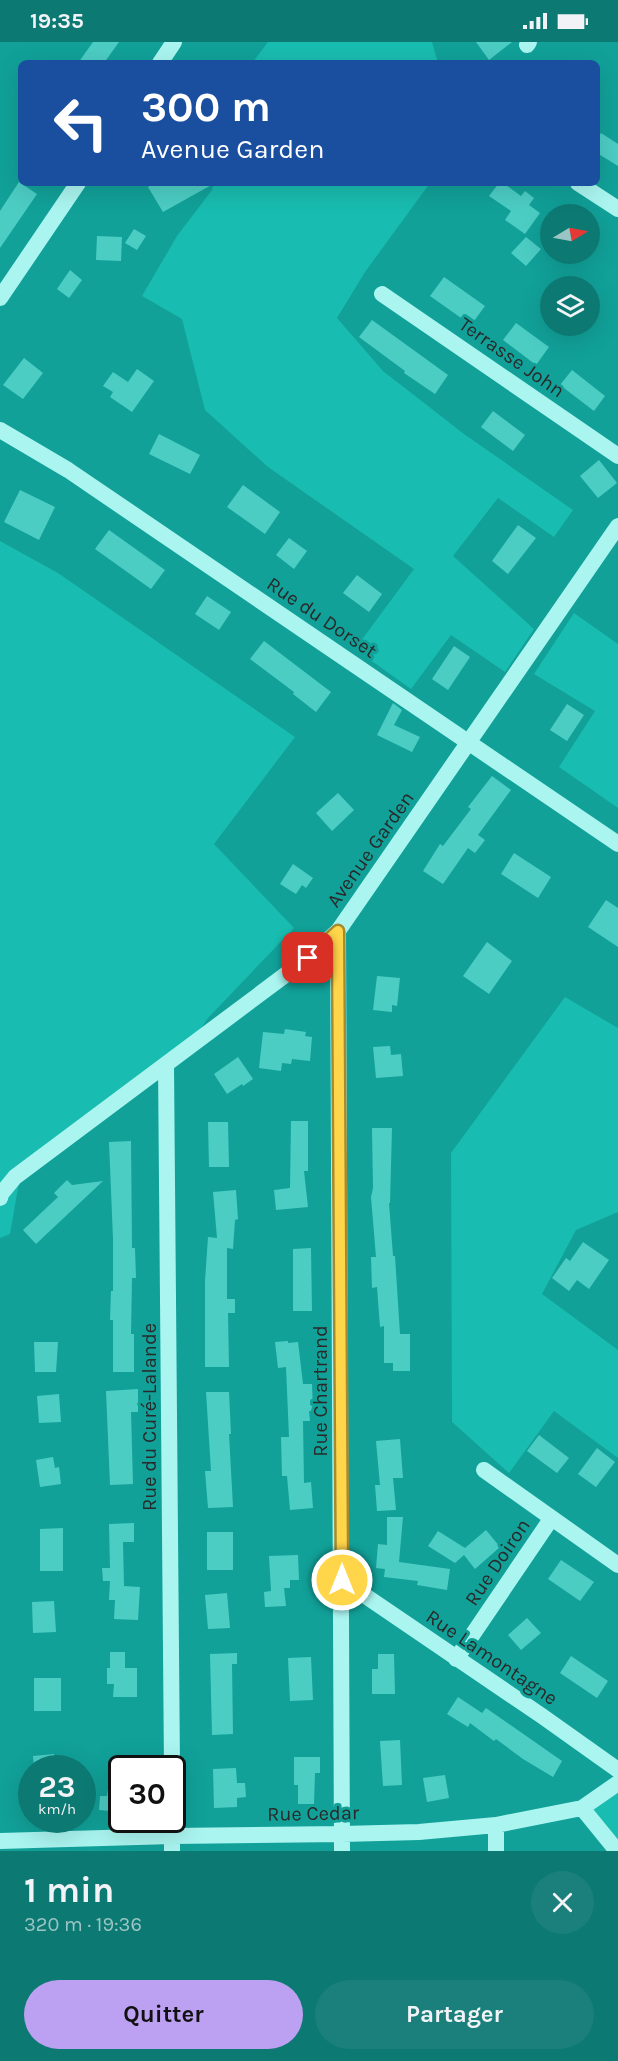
<!DOCTYPE html>
<html lang="fr">
<meta charset="utf-8">
<style>
:root{--surface:#0d7973;--page:#1b807b;--text:#f1f3f6;--muted:#9ac5c4;--accent:#bca0f2}
body{margin:0;font-family:Karla,sans-serif;background:var(--page);color:var(--text);height:100vh;display:flex;flex-direction:column;font-size:22px;white-space:nowrap}
*{box-sizing:border-box;margin:0}
p{font-size:20px;color:var(--muted)}
.icon{flex:none;width:33px;height:33px;fill:none;stroke:currentColor;stroke-width:2;stroke-linecap:round;stroke-linejoin:round}
.map{position:relative;height:1809px;overflow:hidden}
.side{display:flex;flex-direction:column;background:var(--surface);flex:1}
.side>*{flex:none}
.top-card{position:absolute;left:18px;top:18px;width:582px;height:126px;border-radius:9px;box-shadow:0 6px 24px #0002;background:#1a4fa0;color:#fff;overflow:hidden}
.needle{width:39px;rotate:80deg}
.tools{position:absolute;left:540px;top:162px;display:grid;gap:12px}
.tools a{display:grid;place-items:center;width:60px;height:60px;border-radius:50%;background:var(--surface);box-shadow:0 6px 24px #0002;font-size:30px}
.speed{position:absolute;left:18px;top:1713px;display:flex;gap:12px;font-size:30px;font-weight:700;text-align:center}
.speed>*{display:grid;place-content:center;width:78px;height:78px;border-radius:50%;background:var(--surface);box-shadow:0 6px 24px #0002;line-height:1}
.speed small{font-size:15px;font-weight:400}
.speed .limit{border:3px solid #111;border-radius:9px;background:#fff;color:#111}
.pin{position:absolute;display:grid;place-items:center;width:51px;height:51px;color:#fff;margin:-26px;border-radius:12px;box-shadow:0 3px 9px #0006}
.me{position:absolute;width:66px;margin:-33px;rotate:0deg;stroke-linejoin:round;filter:drop-shadow(0 0 4px #0008)}
.turn{display:flex;align-items:center;gap:21px;height:126px;padding:0 24px;font-size:27px}
.turn .icon{width:78px;height:78px;stroke-width:2.5}
.turn b{display:block;font-size:42px;line-height:51px}
.round{display:grid;place-items:center;flex:none;width:63px;height:63px;border-radius:32px;background:var(--page)}
.head{display:flex;align-items:center;justify-content:space-between;height:102px;padding:0 24px}
h1{font-size:36px;font-weight:700;line-height:45px}
.action{display:flex;gap:12px;margin-top:auto;padding:12px 24px}
.action a{flex:1;height:69px;border-radius:36px;background:var(--accent);color:#111;font-size:24px;font-weight:700;line-height:69px;text-align:center}
.action a+a{background:var(--page);color:var(--text)}
.status{display:flex;justify-content:space-between;align-items:center;height:42px;padding:0 30px;background:var(--surface);direction:ltr}
.status svg{height:16px;fill:currentColor}
.map>svg:first-child{display:block}
.green{fill:#19bcb0}
.building{fill:#4ccdc4}
.lines{fill:none;stroke-linecap:round;stroke-linejoin:round}
.street{stroke:#aaf5f0;stroke-width:16}
.route-casing{stroke:#a68a30;stroke-width:15}
.route{stroke:#ffd54a;stroke-width:10}
.labels{text-anchor:middle;stroke-width:6;stroke-linejoin:round;paint-order:stroke}
.street-label{font-size:20px;fill:#292929;stroke:#11a199}
</style>
<div class="status"><b>19:35</b><svg viewBox="0 0 49 12"><path d="M0 12V9h3v3zM5 12V6h3v6zM10 12V3h3v9zM15 12V0h3v12zM26 1h20v11H26zM47 4h2v5h-2z"/></svg></div>
<div class="map">
<svg width="618" height="1809" viewBox="0 0 618 1809">
<rect width="100%" height="100%" fill="#11a199"/>
<path class="green" d="M268 0H432L438 21H252Z
M214 141H430L365 230 337 276 383 329 464 392 573 468 554 495 498 456 453 514 534 587 505 630 451 593 411 647 355 607 414 527 268 425 205 368 182 277 142 254 177 194 212 148Z
M0 499 58 531 295 695 214 802 294 886 208 976 173 1027 19 1140 10 1192 0 1196Z
M574 571 618 602V766L559 725 595 669 534 632Z
M565 955 618 986V1170L576 1188 542 1252 618 1308V1416L554 1369 509 1431 452 1380 451 1111Z
M618 1750V1798L587 1762Z"/>
<path class="building" d="M93 0H119L104 21H78Z
M476 0H512L489 18Z
M601 91 618 102V124L597 111V98Z
M19 140 37 152 0 206V169Z
M154 141H215L163 170 148 145Z
M499 141H503L521 154 525 149 534 156 529 163 540 171 525 192 505 178 511 169 489 154Z
M134 187 146 194 137 208 125 201Z
M97 194 122 195 121 219 96 218Z
M526 195 541 207 526 224 511 211Z
M70 228 82 238 69 256 57 247Z
M444 235 485 264 471 283 430 254Z
M372 278 448 333 435 352 404 331 405 329 359 295Z
M516 281 549 305 536 323 503 298Z
M24 316 43 331 23 357 3 343Z
M137 327 154 339 132 370 110 355 113 350 103 344 113 330 128 340Z
M572 328 605 354 594 369 560 343Z
M493 369 525 393 513 409 481 385Z
M159 392 200 413 190 432 149 412Z
M599 418 617 441 598 456 580 434Z
M243 443 280 470 265 492 227 465Z
M20 448 55 465 39 498 4 480Z
M518 483 536 496 508 532 492 519Z
M109 488 165 528 151 547 95 507Z
M289 496 307 509 294 527 276 513Z
M357 533 382 552 369 570 343 551Z
M207 554 231 570 219 588 195 572Z
M264 599 331 650 316 670 293 652 294 650 250 617Z
M454 604 470 615 448 648 432 637Z
M393 661 402 668 394 683 420 695 412 710 377 693Z
M567 662 584 673 567 699 550 688Z
M492 734 511 748 478 793 485 798 475 811 468 806 443 842 423 829 440 802 443 804 471 767 468 765Z
M338 751 354 768 332 789 316 771Z
M514 811 551 835 538 856 501 832Z
M293 822 313 836 306 846 302 843 296 852 280 842Z
M606 858 618 866V905L588 885Z
M487 900 512 919 489 952 463 934Z
M377 934 400 936 397 964 392 963V970L373 968Z
M285 987 306 990 305 994 312 995 310 1019 292 1017 291 1022 282 1021 281 1029 259 1026 263 990 284 992Z
M390 1004 391 1013 401 1012 403 1034 376 1036 373 1005Z
M238 1015 253 1037 243 1044 242 1042 227 1052 214 1032Z
M291 1079H308V1129H304L308 1165 276 1168 274 1148 290 1146Z
M208 1080H228L229 1125H209Z
M372 1086H392L390 1161H389L393 1214H395L400 1292H410V1329H393V1321H384V1284L380 1285 377 1245 372 1246 371 1215H376L371 1155 373 1146Z
M131 1099 132 1206H135L136 1236H132L131 1292H134V1330H113V1278H110L111 1249H113V1197L109 1100Z
M67 1138 72 1143 103 1139 36 1202 23 1188 58 1155 54 1151Z
M236 1148 238 1177 235 1178 233 1207 227 1206V1257H235V1271H228L229 1325H205V1239L208 1195 217 1196 213 1150Z
M583 1200 609 1218 589 1247 577 1238 569 1249 552 1236 566 1216 570 1219Z
M311 1206 312 1269H293V1207Z
M288 1299V1301L298 1300 303 1342H312L313 1369H309L310 1379H303L304 1441 311 1440 313 1466 290 1468 287 1434H282L281 1395H289L286 1325 278 1326 275 1300Z
M34 1300H58L56 1330H35Z
M138 1347V1370H131L133 1442 110 1443 106 1349Z
M206 1350H229L231 1392H229L233 1465 208 1466 205 1429H211Z
M59 1352 61 1380 39 1381 37 1354Z
M539 1393 569 1416 557 1431 527 1409Z
M400 1397 403 1436H393L396 1468 377 1469 375 1443H380L376 1399Z
M597 1406 615 1420 596 1445 578 1432Z
M53 1415 55 1426 59 1425 61 1442 40 1445 36 1418Z
M387 1475H403L399 1520 450 1527 447 1548 417 1543 418 1539 384 1535 385 1527 376 1526 378 1502 387 1503Z
M134 1481V1500H123L124 1544 140 1545 138 1578 114 1577 115 1558H109L110 1539H103L102 1526H110L109 1482Z
M63 1486V1529H40V1487Z
M486 1488 500 1505 475 1527 464 1513 455 1521 428 1504 438 1489 465 1506Z
M207 1490H233V1528H207Z
M298 1513 299 1538H290V1546H284L286 1564 265 1565 264 1550 271 1549 269 1514Z
M561 1518 594 1540 580 1559 548 1537Z
M227 1551 230 1586 208 1587 205 1553Z
M54 1559 56 1590 33 1591 32 1560Z
M527 1576 541 1591 521 1608 508 1593Z
M110 1610H125V1626H137V1655H113L114 1642H107V1626H110Z
M237 1611V1622H232L233 1692 212 1693 210 1612Z
M378 1612H394L395 1652H372V1627H378Z
M571 1614 608 1639 597 1656 560 1631Z
M311 1615 313 1658 290 1659 288 1616Z
M34 1636H61V1669H34Z
M458 1655 482 1671 486 1666 562 1719 553 1735 523 1717 496 1697 494 1699 470 1681 468 1685 447 1672Z
M400 1698 402 1743 383 1744 380 1699Z
M54 1712 55 1726H34L33 1714Z
M294 1715H320V1731H315L314 1762H298V1743H294Z
M236 1726 237 1741H245L246 1755 237 1756V1765L214 1766 213 1727Z
M445 1733 449 1756 427 1760 423 1736Z
M109 1741 122 1742V1770L99 1768 100 1754H107Z"/>
<g class="lines">
<path class="street" d="M527 3 529 0
M160 21 174 0
M578 141 618 167
M382 252 618 414
M0 256 78 141
M0 388 68 428 618 802
M338 889 342 1809
M166 1023 172 1726
M0 1156 1 1152 15 1135 308 916 338 889 618 484
M484 1428 618 1523
M342 1538 542 1674 618 1728
M456 1617 551 1477
M582 1766 617 1809
M172 1778V1809
M496 1783V1809
M0 1799 172 1794 342 1792 419 1790 496 1783 582 1766 618 1741"/>
</g>
<g class="lines">
<defs>
<path id="route" d="M308 916 338 889 342 1538"/>
</defs>
<use href="#route" class="route-casing"/>
<use href="#route" class="route"/>
</g>
<g class="labels">
<g class="street-label">
<text transform="translate(512 315) rotate(35)" y="7">Terrasse John</text>
<text transform="translate(322 575) rotate(34)" y="7">Rue du Dorset</text>
<text transform="translate(370 807) rotate(-55)" y="7">Avenue Garden</text>
<text transform="translate(320 1349) rotate(-90)" y="7">Rue Chartrand</text>
<text transform="translate(149 1375) rotate(-90)" y="7">Rue du Curé-Lalande</text>
<text transform="translate(497 1520) rotate(-56)" y="7">Rue Doiron</text>
<text transform="translate(492 1615) rotate(34)" y="7">Rue Lamontagne</text>
<text transform="translate(313 1771) rotate(-1)" y="7">Rue Cedar</text>
</g>
</g>
</svg>
<div class="tools">
<a><svg class="needle" viewBox="-14 -14 28 28"><path d="M0-13l5 13h-10z" fill="#e53935"/><path d="M0 13l5-13h-10z" fill="#9ac5c4"/></svg></a>
<a><svg class="icon" aria-label="layers" viewBox="0 0 24 24"><path d="M12 4l9 5-9 5-9-5zM3 14l9 5 9-5"/></svg></a>
</div>
<div class="speed"><div>23<small>km/h</small></div><div class="limit">30</div></div>
<div class="pin" style="left:308px;top:916px;background:#d93025"><svg class="icon" aria-label="arrive" viewBox="0 0 24 24"><path d="M6 21V4h12l-3 4 3 4H6"/></svg></div>
<svg class="me" style="left:342px;top:1538px" viewBox="-20 -20 40 40"><circle r="17" fill="#ffd54a" stroke="#fff" stroke-width="3"/><path d="M0-11L8 9 0 5-8 9z" fill="#fff"/></svg>
<div class="top-card">
<div class="turn"><svg class="icon" aria-label="left" viewBox="0 0 24 24"><path d="M17 20v-9H6M10 6l-5 5 5 5"/></svg><div><b>300 m</b>Avenue Garden</div></div>
</div>
</div>
<section class="side">
<div class="head"><div><h1>1 min</h1><p>320 m · 19:36</p></div><a class="round"><svg class="icon" aria-label="close" viewBox="0 0 24 24"><path d="M6 6l12 12M18 6L6 18"/></svg></a></div>
<div class="action"><a>Quitter</a><a>Partager</a></div>
</section>
